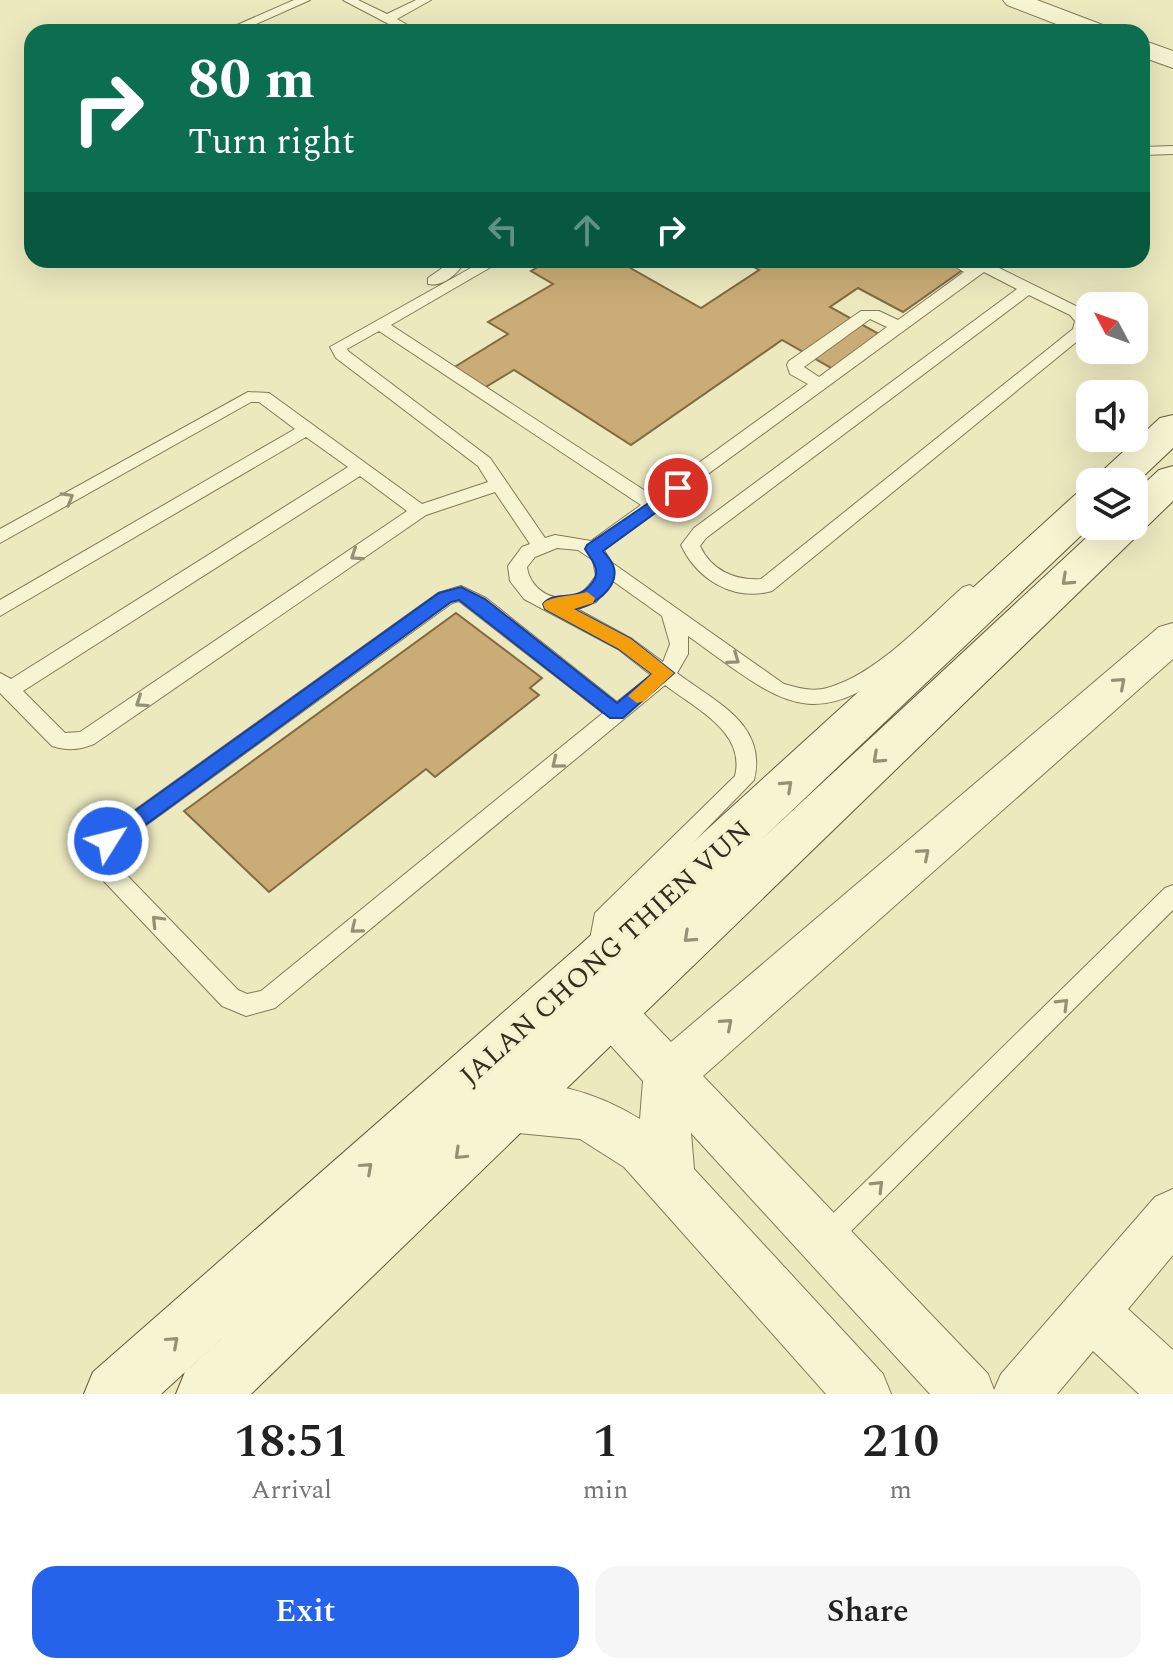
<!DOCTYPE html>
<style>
:root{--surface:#fff;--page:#f6f6f6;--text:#222;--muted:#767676;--accent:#2563eb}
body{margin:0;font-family:Spectral,serif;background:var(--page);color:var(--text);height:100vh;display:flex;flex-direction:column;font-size:30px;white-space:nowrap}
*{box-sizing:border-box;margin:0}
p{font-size:26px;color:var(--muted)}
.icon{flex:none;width:44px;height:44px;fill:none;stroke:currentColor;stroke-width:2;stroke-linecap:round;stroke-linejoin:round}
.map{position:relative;height:1394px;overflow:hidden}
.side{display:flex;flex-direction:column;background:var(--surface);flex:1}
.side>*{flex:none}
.hud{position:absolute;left:24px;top:24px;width:1126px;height:244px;border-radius:24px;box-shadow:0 8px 32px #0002;background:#0b6e4f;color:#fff;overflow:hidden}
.needle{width:52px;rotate:311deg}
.tools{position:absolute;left:1076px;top:292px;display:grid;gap:16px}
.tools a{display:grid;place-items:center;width:72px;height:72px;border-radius:16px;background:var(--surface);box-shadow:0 8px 32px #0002;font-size:40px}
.pin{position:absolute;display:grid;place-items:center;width:68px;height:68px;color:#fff;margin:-34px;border:4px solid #fff;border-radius:50%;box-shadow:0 2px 8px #0007}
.me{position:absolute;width:88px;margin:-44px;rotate:54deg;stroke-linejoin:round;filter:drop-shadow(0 0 6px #0008)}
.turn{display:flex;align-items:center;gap:28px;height:168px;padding:0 32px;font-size:36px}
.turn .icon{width:104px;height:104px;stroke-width:2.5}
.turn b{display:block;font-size:56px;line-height:68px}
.lanes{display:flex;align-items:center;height:76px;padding:0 32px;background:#0003;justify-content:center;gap:40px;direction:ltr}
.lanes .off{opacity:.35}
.eta{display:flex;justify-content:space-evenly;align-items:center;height:136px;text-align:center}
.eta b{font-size:48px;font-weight:600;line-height:56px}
.cta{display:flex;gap:16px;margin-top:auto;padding:16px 32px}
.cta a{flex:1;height:92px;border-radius:24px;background:var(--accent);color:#fff;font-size:32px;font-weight:600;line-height:92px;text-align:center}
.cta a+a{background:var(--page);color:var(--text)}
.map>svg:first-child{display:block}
.building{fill:#c9ac76;stroke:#82693f;stroke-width:2}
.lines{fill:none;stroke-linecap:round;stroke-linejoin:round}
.lane-casing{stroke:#847958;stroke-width:2}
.street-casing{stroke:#847958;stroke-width:2}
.secondary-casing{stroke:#655a3b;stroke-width:2}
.lane{fill:#f7f5d1;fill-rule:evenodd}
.street{fill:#f7f5d1;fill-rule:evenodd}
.secondary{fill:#f7f5d1;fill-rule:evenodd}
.oneway{stroke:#959176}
.route{fill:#2563eb;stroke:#184099;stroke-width:2}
.slow{fill:#f59e0b}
.labels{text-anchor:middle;stroke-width:6;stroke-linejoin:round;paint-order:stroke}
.street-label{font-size:28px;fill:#332d1c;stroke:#f4f1ce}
</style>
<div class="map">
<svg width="1173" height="1394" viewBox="0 0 1173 1394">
<rect width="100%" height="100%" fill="#ece9bf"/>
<path class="building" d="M550 260H637L627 266 701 308 759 270 741 260 974 262 903 312 858 288 830 307 881 335 833 369 782 340 631 445 514 370 484 388 453 368 508 334 488 322 553 284 531 271Z
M456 613 542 678 530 688 539 695 435 777 426 769 269 892 184 811Z"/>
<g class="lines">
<defs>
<path id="lane" d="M294 0H310L238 32H221Z
M343 0H358L387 14 416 0H431L397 19 420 32H404Z
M1173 146V154L1142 155V147Z
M446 260H461L464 263C456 275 443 287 428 284V278L448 264Z
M485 260H503L391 325 653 496 808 384 790 374 787 365 789 361 861 311H879L898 320 964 272 944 260H963L973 265 980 260H997L993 265 1082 309 1090 323 1086 334 772 591C733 602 697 579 681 545L694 528 1017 289 984 272 604 550 611 562 784 684C798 688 813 692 827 688 876 675 926 620 963 587L970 585 979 592C966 614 936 633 917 650 813 740 785 705 688 636V654L677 673C715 702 768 724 754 780L614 924 607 957 599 960 591 957 588 950 595 913 735 776C746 732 696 709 665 685L275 1008 246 1016 222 1006 99 876 89 854 100 835 438 593 461 586 486 598 617 702 651 675 618 649 524 599 510 581 508 566 522 547 530 544 495 492 426 515 94 744C78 750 69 751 52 746L0 693V673L11 679 348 467 306 437 0 616V600L295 429 259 402H251L0 543V529L248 392 269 393 422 504 488 482 478 466 336 358 330 347ZM1029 295 1070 315 1075 321 1073 329 761 579C735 581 711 570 700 546L706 538ZM870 319 887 327 819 377 804 367ZM379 331 641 505 591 541 555 535 545 538 490 458 348 351 347 349ZM360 476 407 511 80 732 65 733 23 691ZM557 548 578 550 593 560 596 576C592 581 588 588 583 591 561 608 530 592 527 567L535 557ZM613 581 662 616 670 644 663 662 632 639 577 609 596 602ZM459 601 603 713 261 991 247 994 238 990 115 863 111 855 116 847 452 603Z
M1173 885V910L832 1250 823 1254 814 1250 810 1241 814 1232 1165 888Z"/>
<path id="street" d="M1003 0H1037L1108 27 1111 32H1077L1007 5Z
M1142 40 1173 51V68L1142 57Z
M1173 623V659L703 1076 988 1374 994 1390 1001 1374 1155 1197 1173 1189V1255L1128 1309 1173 1350V1394H1139L1093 1351 1057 1394H930L691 1133 694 1169 883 1374 891 1394H826L624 1167 580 1139 508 1132 491 1125 483 1108 491 1091C538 1072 599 1094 640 1119L643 1081 593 1026 586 1011 593 996 610 989 627 996 671 1042 1159 627Z"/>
<path id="secondary" d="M1173 415V448L1134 485V482H1095L1100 473 1160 418Z
M1173 466V501L251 1394H176L185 1372 266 1298 161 1394H84L93 1372 579 946 1076 494 1090 490 1091 526 763 838 1099 526H1134V493L1159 470Z"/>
</defs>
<use href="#lane" class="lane-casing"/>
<use href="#street" class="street-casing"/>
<use href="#secondary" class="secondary-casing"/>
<use href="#lane" class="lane"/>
<use href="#street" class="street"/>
<use href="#secondary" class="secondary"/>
</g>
<defs><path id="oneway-chevron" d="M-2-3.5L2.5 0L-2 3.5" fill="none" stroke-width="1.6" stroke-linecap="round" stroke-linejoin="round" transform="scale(2)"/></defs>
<g class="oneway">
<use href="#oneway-chevron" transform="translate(68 498) rotate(-30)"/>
<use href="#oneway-chevron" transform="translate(356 555) rotate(146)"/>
<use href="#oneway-chevron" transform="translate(1067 580) rotate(137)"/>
<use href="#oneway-chevron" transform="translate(734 659) rotate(35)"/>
<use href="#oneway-chevron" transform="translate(1120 683) rotate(-41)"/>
<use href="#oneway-chevron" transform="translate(141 702) rotate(146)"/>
<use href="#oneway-chevron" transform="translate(878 758) rotate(137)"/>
<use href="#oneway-chevron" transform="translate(557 763) rotate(141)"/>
<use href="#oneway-chevron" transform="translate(787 786) rotate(-43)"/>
<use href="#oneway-chevron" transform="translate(924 854) rotate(-41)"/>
<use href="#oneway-chevron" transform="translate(157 921) rotate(-134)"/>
<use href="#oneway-chevron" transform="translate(356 928) rotate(141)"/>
<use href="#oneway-chevron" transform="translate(689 937) rotate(137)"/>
<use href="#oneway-chevron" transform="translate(1063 1004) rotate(-45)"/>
<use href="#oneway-chevron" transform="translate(727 1024) rotate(-41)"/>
<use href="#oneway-chevron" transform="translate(460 1154) rotate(136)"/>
<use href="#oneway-chevron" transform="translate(367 1168) rotate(-42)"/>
<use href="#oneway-chevron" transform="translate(878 1186) rotate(-45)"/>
<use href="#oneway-chevron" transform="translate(173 1342) rotate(-42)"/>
</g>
<path class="route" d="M678 483 684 484V492L603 551C607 556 613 562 614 568 619 589 591 607 574 609L631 639 674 673 623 718H610L459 600 451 602 115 847 108 849 101 847 99 841 101 835 439 593 461 587 485 599 617 703 652 674 619 649 545 609 543 604C554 589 577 604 592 583 602 570 592 561 585 549L587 545Z"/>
<path class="slow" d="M587 592 595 598 593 603 574 609 631 639 674 673 644 701 637 703 628 696 652 674 619 649 545 609 543 604C549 596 574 596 587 592Z"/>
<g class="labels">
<g class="street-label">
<text transform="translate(605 952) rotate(-42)" y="10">JALAN CHONG THIEN VUN</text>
</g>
</g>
</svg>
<div class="tools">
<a><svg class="needle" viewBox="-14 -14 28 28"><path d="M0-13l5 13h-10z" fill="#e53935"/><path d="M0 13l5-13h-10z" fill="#767676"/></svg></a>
<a><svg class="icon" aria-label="sound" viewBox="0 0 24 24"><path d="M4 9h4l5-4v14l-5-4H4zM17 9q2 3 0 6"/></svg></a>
<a><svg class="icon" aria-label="layers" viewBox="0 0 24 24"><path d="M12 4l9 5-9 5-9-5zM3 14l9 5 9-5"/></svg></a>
</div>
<div class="pin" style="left:678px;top:488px;background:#d93025"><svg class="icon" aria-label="arrive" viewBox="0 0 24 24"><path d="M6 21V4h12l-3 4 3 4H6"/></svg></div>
<svg class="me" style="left:108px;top:841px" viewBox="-20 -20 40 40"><circle r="17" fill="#2563eb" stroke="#fff" stroke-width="3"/><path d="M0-11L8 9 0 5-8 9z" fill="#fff"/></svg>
<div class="hud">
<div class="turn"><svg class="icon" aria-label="right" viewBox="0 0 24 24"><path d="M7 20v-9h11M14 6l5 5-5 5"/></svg><div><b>80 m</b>Turn right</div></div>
<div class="lanes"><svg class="icon off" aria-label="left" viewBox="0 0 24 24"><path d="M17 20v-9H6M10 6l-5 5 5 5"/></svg><svg class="icon off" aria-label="ahead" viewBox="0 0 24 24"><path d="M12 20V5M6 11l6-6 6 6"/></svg><svg class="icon" aria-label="right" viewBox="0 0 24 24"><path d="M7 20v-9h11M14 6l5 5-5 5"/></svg></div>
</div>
</div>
<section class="side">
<div class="eta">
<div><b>18:51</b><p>Arrival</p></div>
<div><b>1</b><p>min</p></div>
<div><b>210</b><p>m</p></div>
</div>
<div class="cta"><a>Exit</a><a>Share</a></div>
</section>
